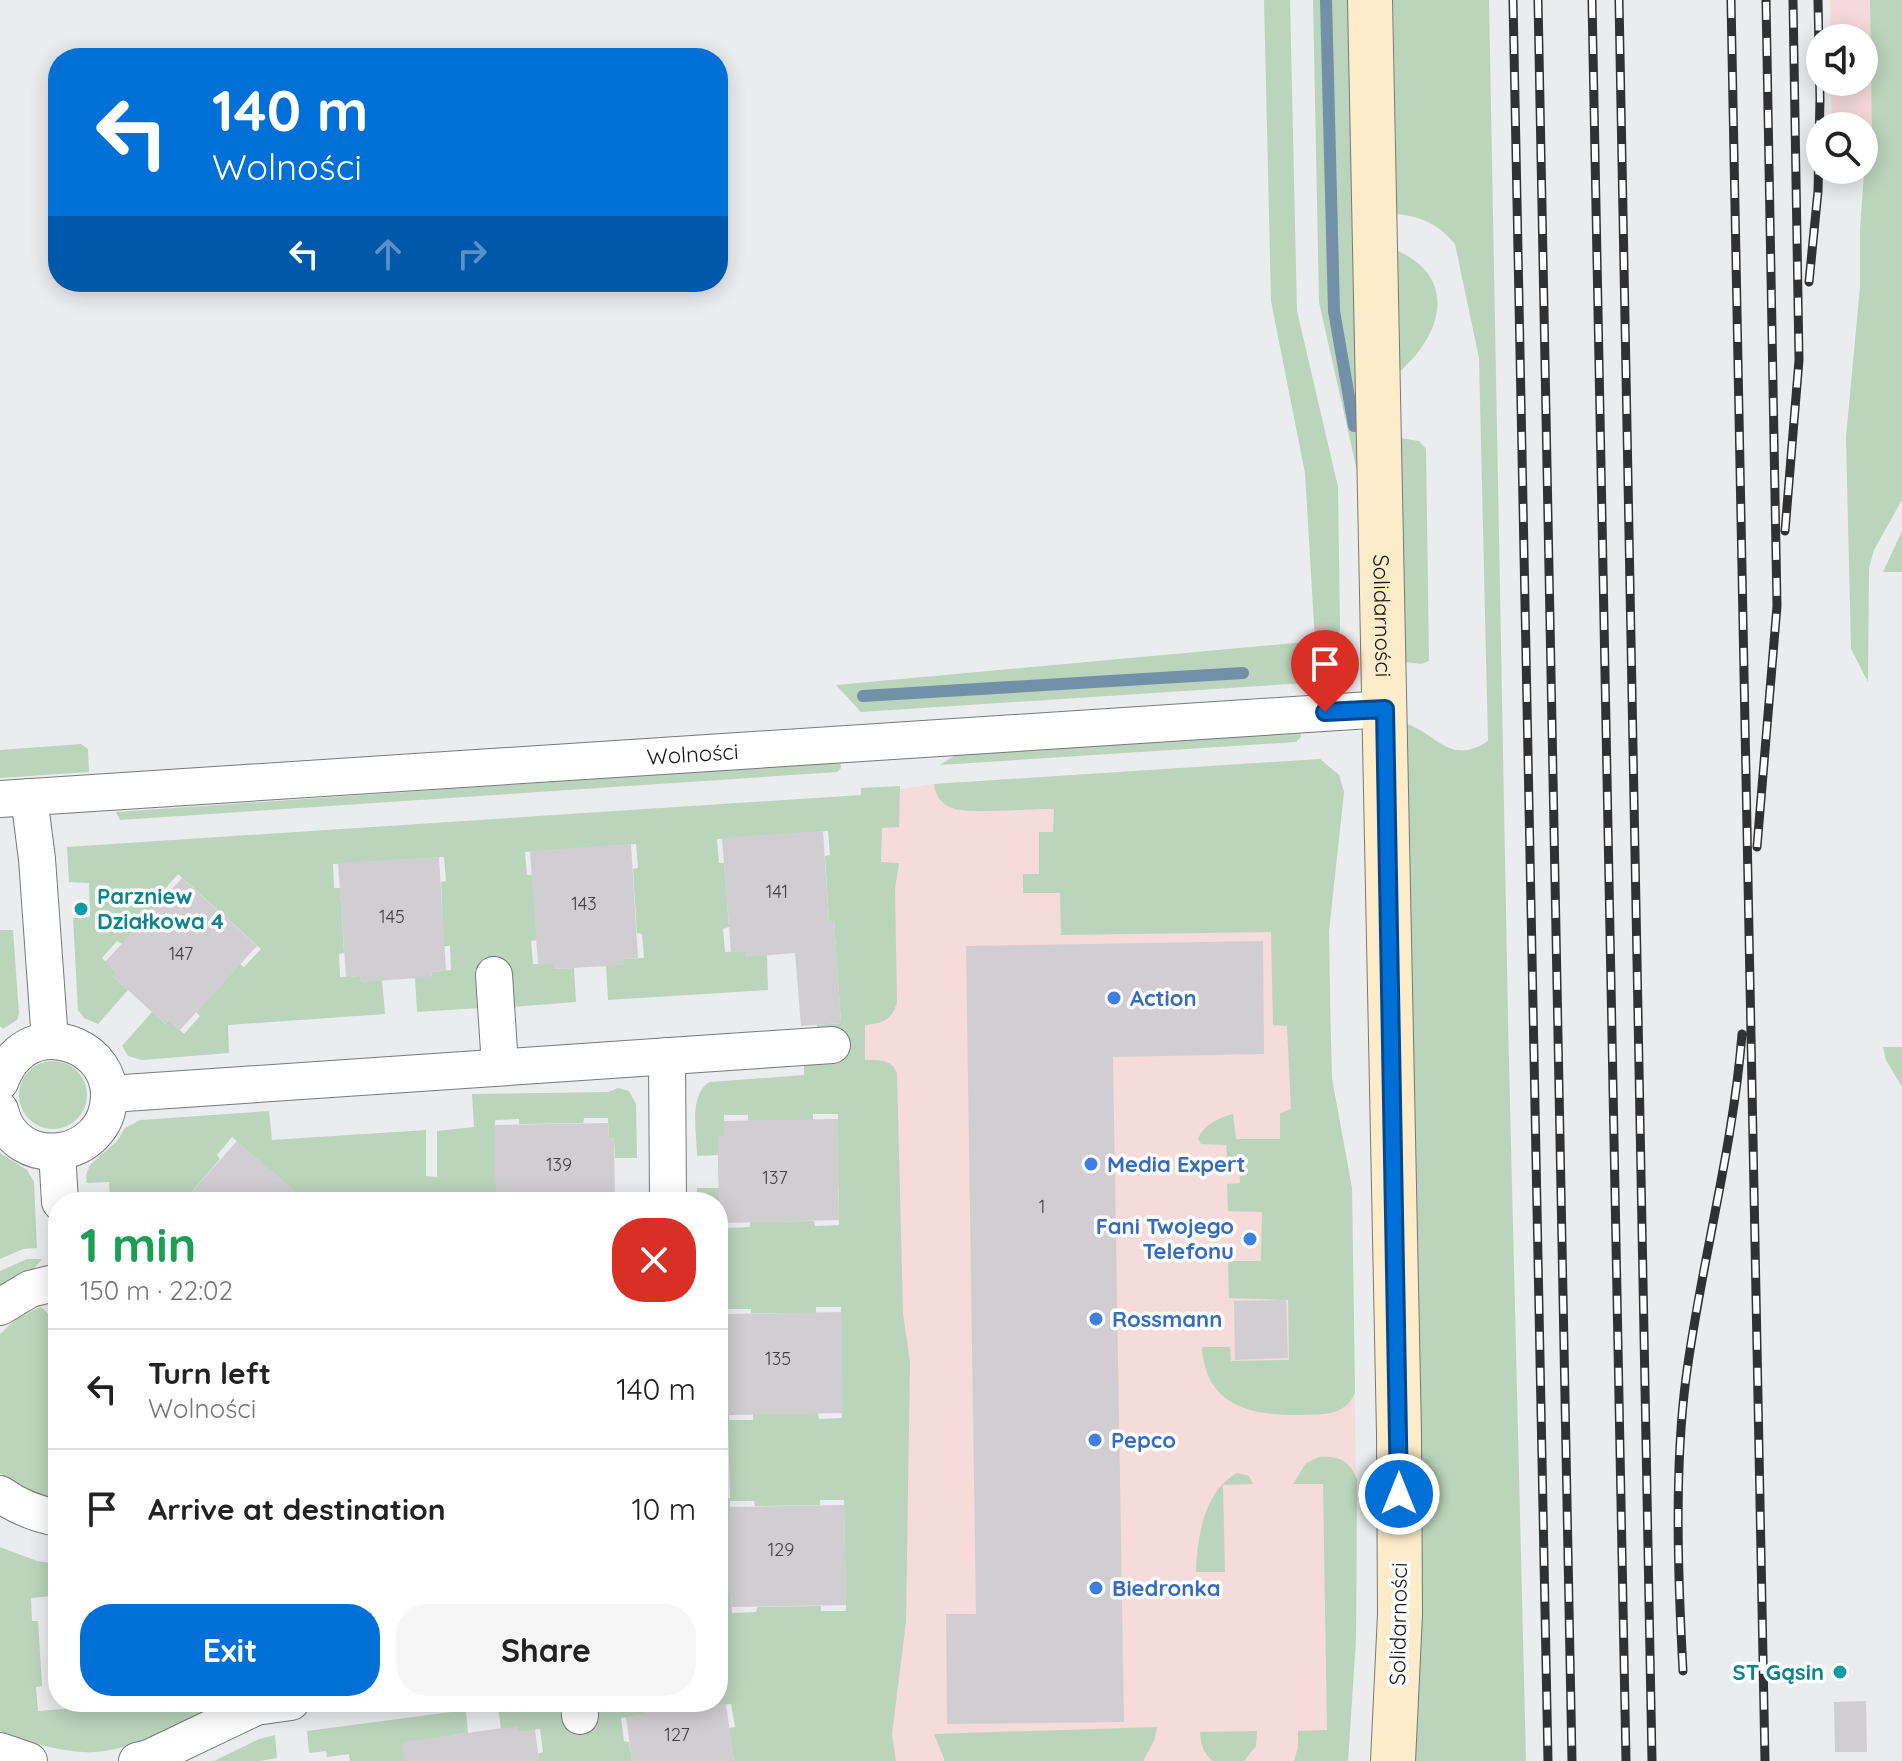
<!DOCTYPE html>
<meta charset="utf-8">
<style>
:root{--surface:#fff;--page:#f6f6f6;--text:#222;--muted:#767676;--line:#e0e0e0;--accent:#006fd6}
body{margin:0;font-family:Quicksand,sans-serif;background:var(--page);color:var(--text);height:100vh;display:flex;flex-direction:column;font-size:30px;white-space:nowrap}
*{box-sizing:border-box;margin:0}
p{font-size:26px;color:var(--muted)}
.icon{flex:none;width:44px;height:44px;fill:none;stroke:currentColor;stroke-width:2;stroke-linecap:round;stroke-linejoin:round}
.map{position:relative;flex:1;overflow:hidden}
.panel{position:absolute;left:48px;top:1192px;width:680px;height:520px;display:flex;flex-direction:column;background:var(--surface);border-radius:32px;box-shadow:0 4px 20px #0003}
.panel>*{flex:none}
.banner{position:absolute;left:48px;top:48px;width:680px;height:244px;border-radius:32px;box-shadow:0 4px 20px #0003;background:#006fd6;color:#fff;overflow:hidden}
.tools{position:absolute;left:1806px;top:24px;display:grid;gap:16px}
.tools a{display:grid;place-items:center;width:72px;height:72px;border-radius:50%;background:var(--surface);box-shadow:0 4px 20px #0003;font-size:40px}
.pin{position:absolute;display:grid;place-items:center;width:68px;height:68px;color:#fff;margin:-82px -34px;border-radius:50% 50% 50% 0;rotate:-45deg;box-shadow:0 0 8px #0007}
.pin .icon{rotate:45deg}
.me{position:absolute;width:88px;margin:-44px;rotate:0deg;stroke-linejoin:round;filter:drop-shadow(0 0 6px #0008)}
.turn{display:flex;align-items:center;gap:28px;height:168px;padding:0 32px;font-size:36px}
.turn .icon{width:104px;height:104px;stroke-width:2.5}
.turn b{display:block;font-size:56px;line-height:68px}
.lanes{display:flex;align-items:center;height:76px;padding:0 32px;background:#0003;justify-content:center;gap:40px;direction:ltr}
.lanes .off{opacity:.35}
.round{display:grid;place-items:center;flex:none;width:84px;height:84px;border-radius:32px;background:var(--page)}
.overview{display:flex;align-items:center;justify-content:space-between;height:136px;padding:0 32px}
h1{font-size:48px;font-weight:700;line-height:60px;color:#1e9e55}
.primary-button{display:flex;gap:16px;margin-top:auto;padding:16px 32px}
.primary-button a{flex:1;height:92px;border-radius:32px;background:var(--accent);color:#fff;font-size:32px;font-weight:700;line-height:92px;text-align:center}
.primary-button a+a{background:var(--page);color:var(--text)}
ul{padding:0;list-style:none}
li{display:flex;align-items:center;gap:24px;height:120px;padding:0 32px;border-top:2px solid var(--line)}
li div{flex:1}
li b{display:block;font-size:30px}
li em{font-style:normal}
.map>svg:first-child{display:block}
.commercial{fill:#f6dbdb}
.industrial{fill:#f6dadb}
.green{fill:#bbd4bc}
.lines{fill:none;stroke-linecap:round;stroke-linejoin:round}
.stream{stroke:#7290a7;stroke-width:12}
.building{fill:#d0ced0}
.street-casing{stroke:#77787a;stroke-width:38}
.secondary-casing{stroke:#77787a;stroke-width:46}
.street{stroke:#fff;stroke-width:36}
.secondary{stroke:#fdecca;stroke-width:44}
.rail-casing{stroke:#313131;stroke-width:9}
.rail{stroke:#fff;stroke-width:6;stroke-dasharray:18;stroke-linecap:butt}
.route-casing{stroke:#00488b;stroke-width:20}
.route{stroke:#006fd6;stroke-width:14}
.culture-dot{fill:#0f9aa8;stroke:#fff;stroke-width:3}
.shop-dot{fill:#3f7fe0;stroke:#fff;stroke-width:3}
.labels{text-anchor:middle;stroke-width:7;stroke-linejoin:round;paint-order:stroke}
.number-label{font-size:18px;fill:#424242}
.street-label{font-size:22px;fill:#131313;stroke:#fff}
.culture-label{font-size:22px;font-weight:bold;fill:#0d838f;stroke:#fff;text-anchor:start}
.shop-label{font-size:22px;font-weight:bold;fill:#366cbe;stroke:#fff;text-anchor:start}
</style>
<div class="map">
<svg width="1902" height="1761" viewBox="0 0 1902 1761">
<rect width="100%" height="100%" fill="#ebecee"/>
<path class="commercial" d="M1320 759 1339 776 1344 792 1329 931 1332 1079 1352 1188 1357 1559 1356 1639 1348 1761H877L861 795 934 784Z"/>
<path class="industrial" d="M1830 0H1870L1872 145 1864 143V126H1832L1831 82H1864V38H1831Z"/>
<path class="green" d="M1264 0H1290L1297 311 1338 487 1340 629C1336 644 1319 677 1305 683L861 712 836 685 1315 641 1305 473 1271 301Z
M1313 0H1351L1360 484 1319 302Z
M1393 0H1489L1508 1020 1526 1761H1413L1421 1592 1422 1521 1407 724C1438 735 1451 766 1488 741L1479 358 1455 244C1438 224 1423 217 1397 214Z
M1870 0H1902V500L1874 550 1869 568 1868 682 1851 649 1846 437 1860 287V229L1864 173 1872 145Z
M1398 251C1458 278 1442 335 1400 371Z
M1401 438 1419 441 1426 449 1429 661 1421 664 1406 662Z
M1902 531V572H1883Z
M1300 732 1301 737 1296 742 940 765 957 754Z
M81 744 88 749 89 772 0 778V750Z
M1320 759 1339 775 1344 792 1329 931 1330 1005 1332 1079 1352 1188 1355 1393C1345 1416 1324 1414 1302 1415 1253 1416 1205 1407 1202 1347H1230L1231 1361 1289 1360 1288 1300 1229 1298 1228 1261H1261L1262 1212 1228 1211 1227 1184 1240 1183 1239 1159 1227 1158 1226 1145 1201 1144 1198 1139C1204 1124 1219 1118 1233 1114L1236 1139H1280V1113L1291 1109 1287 1026 1273 1025 1271 932 1061 935 1060 893H1023V874H1039V832H1053L1054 809C1031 808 969 815 952 808 941 804 935 795 934 784Z
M840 762 841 768 837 772 120 820 116 812Z
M900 786 899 827 882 828 881 862 899 863 895 889 897 1003C891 1022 881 1023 865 1025V1060C878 1060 892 1059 897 1073L903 1313 910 1362 906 1622 892 1734 896 1761H734L729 1728 735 1727 731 1704 709 1706 708 1702H718V1574H725L731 1593 732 1613 756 1612 757 1607 821 1606V1611H846L844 1500H820V1505L755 1506 754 1501H730V1521H724L725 1541H718V1499L730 1498 728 1423 718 1422V1381H722L723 1400H728L729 1420H753V1414L818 1413 819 1419 842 1418 841 1307H816V1313H751V1309H727V1328L722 1329V1349H718V1202H697V1188H719V1207H725L726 1228 750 1227V1222L814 1221 815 1226 839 1225V1187L831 1186 838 1153V1114H813V1120L748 1121V1115H724V1136H718V1155L697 1156C697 1134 688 1094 710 1082L804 1075V1063L836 1061 833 1026 817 1027V1025L841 1023 834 921H829L825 856 830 855 828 831 717 839 719 863H724L729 927 723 929 725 952 745 951V956L767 955 768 990 608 1000 606 966 624 959 644 958 642 934 637 933 633 869 638 868 636 844 525 852 527 875H532L537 940 531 941 533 964H553V969L574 968 576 1002 511 1007 510 967 475 969 479 1008 417 1012 415 978 432 976 431 972 451 970 450 946H444L441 882 446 881 444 857 333 864 334 888H340L344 953 339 954 340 977 360 976 361 982 382 980 385 1014 228 1025 229 1053 142 1060 128 1056 122 1046 152 1012 165 1024 169 1020 184 1034 200 1016 196 1012 240 964 244 967 261 949 178 874 162 892 166 896 122 944 117 941 102 958 116 972 113 977 128 990 98 1024 84 1018 78 1010 73 918 90 917 89 883 69 882 67 847 861 795V788Z
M0 930H13L19 1014 17 1020 3 1029 0 1026Z
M1883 1047H1902V1087L1886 1060Z
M19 1095a34 34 0 1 1 68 0a34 34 0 1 1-68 0Z
M618 1088 629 1091 636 1104 637 1158H615L614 1138H609L608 1118H584L583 1123 519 1124V1119L495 1120V1159L504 1191 495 1192 496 1202H307L232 1137 217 1155 220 1159 183 1202H110L109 1182 87 1183 86 1175 90 1165 117 1141 125 1128 140 1120 269 1111 272 1140 426 1130V1176L437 1177V1131L474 1127 472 1094 608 1092Z
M0 1153 27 1170 34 1182 37 1248 23 1249 0 1259Z
M27 1259H42L32 1271 0 1287V1271Z
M41 1307C56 1318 55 1337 57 1354L53 1358H58V1502L18 1487 0 1473V1334L17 1318Z
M1319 1457C1339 1456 1349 1460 1357 1479L1356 1639 1348 1761H1294L1298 1747V1731L1327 1730 1323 1484H1293L1306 1463Z
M1237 1473 1249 1476 1253 1484 1223 1485 1225 1572H1196C1197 1538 1204 1491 1237 1473Z
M0 1547 37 1561 58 1564V1590H53V1596L31 1598 32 1621H38L42 1686 36 1687 38 1711 77 1708V1702H110L111 1706 149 1702H228C187 1721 129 1755 84 1752 55 1751 27 1741 0 1731Z
M526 1702H557L562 1718 597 1707 598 1702H659V1707L643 1709V1715L621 1718 624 1741 629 1742 632 1761H539L538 1754 543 1752 540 1729 518 1732 501 1729 498 1706Z
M466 1710 468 1733 452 1735V1741L432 1761H350L349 1754 327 1757 326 1751 309 1753 307 1731Z
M1157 1727 1154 1741 1143 1761H945L934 1734Z
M1257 1731 1256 1746 1244 1761H1213C1203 1753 1201 1745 1200 1732Z
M275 1735 277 1758 260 1761H214L259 1739Z"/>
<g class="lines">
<path class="stream" d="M1326 0 1334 311 1354 426
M863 696 1243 673"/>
</g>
<path class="building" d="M823 831 829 921H834L841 1023 801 1026 795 953 745 957V951L731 952 722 838Z
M631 844 638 958 624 959 625 965 590 967 553 969V964L538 965 530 851Z
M439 857 446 971 431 972 432 977 361 982 360 976 346 977 338 863Z
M182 878 257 946 180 1030 169 1020 165 1024 128 990 112 976 116 972 105 962Z
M1263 941 1264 1054 1113 1057 1124 1722 947 1724 946 1614H976L966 946Z
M838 1119 839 1220 725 1223V1207H719L718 1169V1136H724V1121Z
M608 1123 609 1138 614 1137 615 1202H496L494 1125Z
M237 1141 308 1202H183Z
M1286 1300 1288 1358 1235 1360 1234 1301Z
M841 1312 843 1413 729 1415 728 1400H723L722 1349V1329L727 1328V1314Z
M844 1505 846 1605 732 1607 731 1593H725L724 1521H730V1507Z
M1866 1701 1867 1752H1835L1834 1702Z
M692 1702H708L709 1706 726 1704 734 1761H632L626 1717 643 1715 642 1709Z
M518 1726V1732L535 1729 539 1761H403L402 1742Z"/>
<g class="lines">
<defs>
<g id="street">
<path d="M29 797 37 859 50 1041"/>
<path id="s1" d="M0 799 1385 709"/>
<path d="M494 975 500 1066"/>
<path d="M667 1056 668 1202"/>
<path d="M0 1082C4 1072 8 1063 16 1056 49 1022 111 1050 109 1097 107 1161 14 1173 0 1110"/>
<path d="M110 1094 832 1045"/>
<path d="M57 1152 60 1202"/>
<path d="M0 1307 30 1289 58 1282"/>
<path d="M0 1494C18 1507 36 1514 58 1518"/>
<path d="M579 1702 580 1716"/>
<path d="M0 1751 29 1761"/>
<path d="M137 1761 149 1758 256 1707 291 1702"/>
</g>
<g id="secondary">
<path id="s2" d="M1370 0 1399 1434 1400 1614 1393 1761"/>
</g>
</defs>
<use href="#street" class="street-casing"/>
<use href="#secondary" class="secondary-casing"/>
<use href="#street" class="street"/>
<use href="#secondary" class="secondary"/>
<defs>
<path id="rail" d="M1513 0 1548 1761
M1538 0 1572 1761
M1592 0 1626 1761
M1619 0 1652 1761
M1731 0 1765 1761
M1809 282 1818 191 1820 99 1818 0
M1785 531 1799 360 1793 0
M1757 847 1777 606 1766 0
M1683 1671C1678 1578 1674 1470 1686 1378 1701 1263 1733 1150 1742 1034"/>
</defs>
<use href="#rail" class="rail-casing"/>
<use href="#rail" class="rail"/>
</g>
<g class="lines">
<defs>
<path id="route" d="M1325 712 1385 709 1399 1494"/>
</defs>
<use href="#route" class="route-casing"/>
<use href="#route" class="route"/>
</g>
<g class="culture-dot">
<circle cx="81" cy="909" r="8"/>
<circle cx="1840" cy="1672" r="8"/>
</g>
<g class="shop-dot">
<circle cx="1114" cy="998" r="8"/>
<circle cx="1091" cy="1164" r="8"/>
<circle cx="1250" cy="1239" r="8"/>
<circle cx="1096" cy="1319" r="8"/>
<circle cx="1095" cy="1440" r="8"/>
<circle cx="1096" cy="1588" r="8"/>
</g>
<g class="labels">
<g class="number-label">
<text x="777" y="898">141</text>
<text x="584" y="910">143</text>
<text x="392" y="923">145</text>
<text x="181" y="960">147</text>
<text x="559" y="1171">139</text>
<text x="775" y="1184">137</text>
<text x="1042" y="1213">1</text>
<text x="778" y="1365">135</text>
<text x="781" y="1556">129</text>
<text x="677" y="1741">127</text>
</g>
<g class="street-label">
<text dy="8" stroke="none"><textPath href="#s2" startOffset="616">Solidarności</textPath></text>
<text dy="8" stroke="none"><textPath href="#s1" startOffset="694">Wolności</textPath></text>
<text transform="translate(1398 1624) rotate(-89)" y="8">Solidarności</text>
</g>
<g class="culture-label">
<text x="97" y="904">Parzniew<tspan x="97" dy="25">Działkowa 4</tspan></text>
<text x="1824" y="1680" text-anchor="end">ST Gąsin</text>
</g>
<g class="shop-label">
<text x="1130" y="1006">Action</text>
<text x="1107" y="1172">Media Expert</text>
<text x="1234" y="1234" text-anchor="end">Fani Twojego<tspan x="1234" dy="25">Telefonu</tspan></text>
<text x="1112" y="1327">Rossmann</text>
<text x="1111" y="1448">Pepco</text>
<text x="1112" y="1596">Biedronka</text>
</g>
</g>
</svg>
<div class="tools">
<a><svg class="icon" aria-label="sound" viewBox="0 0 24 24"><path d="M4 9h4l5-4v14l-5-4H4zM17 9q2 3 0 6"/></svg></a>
<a><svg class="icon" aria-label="search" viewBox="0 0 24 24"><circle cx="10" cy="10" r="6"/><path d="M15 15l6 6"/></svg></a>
</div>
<div class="pin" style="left:1325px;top:712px;background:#d93025"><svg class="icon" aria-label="arrive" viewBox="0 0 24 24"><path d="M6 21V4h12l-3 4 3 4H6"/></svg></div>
<svg class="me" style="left:1399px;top:1494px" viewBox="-20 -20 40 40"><circle r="17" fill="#006fd6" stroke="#fff" stroke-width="3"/><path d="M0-11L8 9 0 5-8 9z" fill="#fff"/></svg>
<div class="banner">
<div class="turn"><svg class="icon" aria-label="left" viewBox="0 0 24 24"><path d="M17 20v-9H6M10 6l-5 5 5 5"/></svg><div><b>140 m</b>Wolności</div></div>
<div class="lanes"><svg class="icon" aria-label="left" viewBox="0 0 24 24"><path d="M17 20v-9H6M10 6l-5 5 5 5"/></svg><svg class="icon off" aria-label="ahead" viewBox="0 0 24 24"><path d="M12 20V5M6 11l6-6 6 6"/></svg><svg class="icon off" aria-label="right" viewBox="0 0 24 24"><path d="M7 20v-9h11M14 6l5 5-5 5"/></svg></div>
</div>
<section class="panel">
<div class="overview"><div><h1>1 min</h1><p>150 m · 22:02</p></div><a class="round" style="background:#d93025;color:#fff"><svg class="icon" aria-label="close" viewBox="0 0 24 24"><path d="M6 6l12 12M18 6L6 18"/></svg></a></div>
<ul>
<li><svg class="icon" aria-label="left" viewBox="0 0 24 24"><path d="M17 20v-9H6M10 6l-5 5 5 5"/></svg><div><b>Turn left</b><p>Wolności</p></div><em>140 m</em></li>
<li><svg class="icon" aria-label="arrive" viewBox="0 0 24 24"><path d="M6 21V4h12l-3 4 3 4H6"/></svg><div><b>Arrive at destination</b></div><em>10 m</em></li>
</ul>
<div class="primary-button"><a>Exit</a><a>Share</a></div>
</section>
</div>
